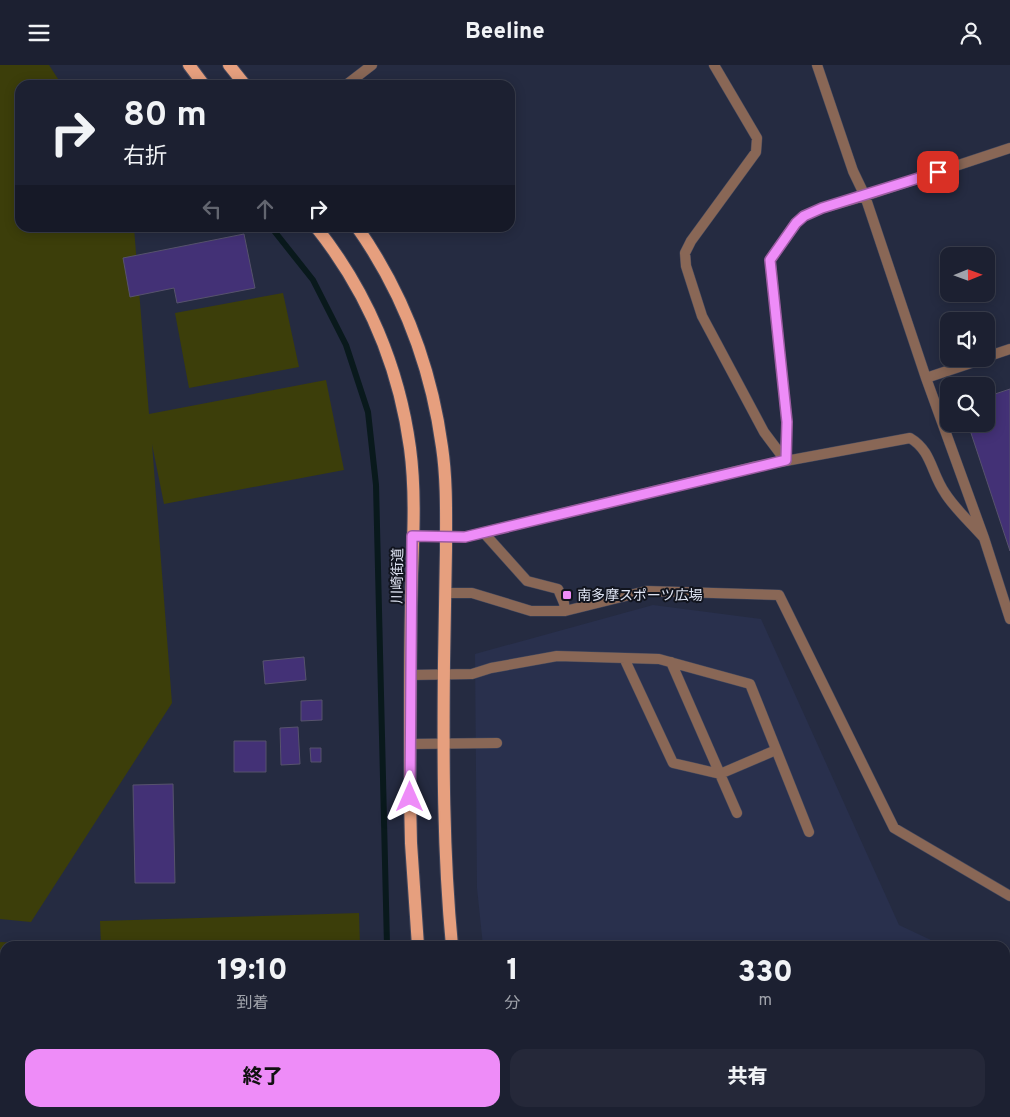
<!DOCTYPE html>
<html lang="ja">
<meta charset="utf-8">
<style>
:root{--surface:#1c2031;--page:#252839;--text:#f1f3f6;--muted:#a0a3ab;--line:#3a3e4d;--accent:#ee8cf8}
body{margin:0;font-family:Overpass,"Noto Sans JP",sans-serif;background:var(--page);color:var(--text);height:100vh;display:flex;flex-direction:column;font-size:19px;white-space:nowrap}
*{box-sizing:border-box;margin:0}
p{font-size:16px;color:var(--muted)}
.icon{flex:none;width:28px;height:28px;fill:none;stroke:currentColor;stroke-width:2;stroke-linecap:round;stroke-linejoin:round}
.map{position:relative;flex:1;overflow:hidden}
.sheet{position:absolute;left:0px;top:876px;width:1010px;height:176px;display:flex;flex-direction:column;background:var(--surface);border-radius:15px 15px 0 0;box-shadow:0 2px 12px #0003,0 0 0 1px var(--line)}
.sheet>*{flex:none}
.banner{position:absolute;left:15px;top:15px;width:500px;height:152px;border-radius:15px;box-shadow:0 2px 12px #0003,0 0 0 1px var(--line);background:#1c2031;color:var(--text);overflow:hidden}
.needle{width:32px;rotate:89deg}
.tools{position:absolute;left:940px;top:182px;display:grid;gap:10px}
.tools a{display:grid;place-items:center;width:55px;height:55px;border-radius:10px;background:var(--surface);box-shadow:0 2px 12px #0003,0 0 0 1px var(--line);font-size:25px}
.pin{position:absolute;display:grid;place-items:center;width:42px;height:42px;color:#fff;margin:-21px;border-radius:10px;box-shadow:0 2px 8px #0006}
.me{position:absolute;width:55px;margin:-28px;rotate:0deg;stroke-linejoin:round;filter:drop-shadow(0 0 4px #0008)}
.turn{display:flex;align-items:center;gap:18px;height:105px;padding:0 25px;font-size:22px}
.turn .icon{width:65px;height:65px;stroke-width:2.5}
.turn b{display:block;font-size:35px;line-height:42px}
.lanes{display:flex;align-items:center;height:48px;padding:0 25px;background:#0003;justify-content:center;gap:25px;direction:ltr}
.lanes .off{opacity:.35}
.eta{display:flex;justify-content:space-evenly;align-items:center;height:85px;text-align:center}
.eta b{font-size:30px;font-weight:800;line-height:35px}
.primary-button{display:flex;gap:10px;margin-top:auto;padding:10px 25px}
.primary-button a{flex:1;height:58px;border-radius:15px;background:var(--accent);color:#111;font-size:20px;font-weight:800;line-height:58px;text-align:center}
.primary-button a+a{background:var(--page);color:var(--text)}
header{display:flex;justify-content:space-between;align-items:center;height:65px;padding:0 25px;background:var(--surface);font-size:22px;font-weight:800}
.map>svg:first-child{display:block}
.built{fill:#29304d}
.green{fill:#3c3e0a}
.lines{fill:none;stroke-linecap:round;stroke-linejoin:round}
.stream{stroke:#09191c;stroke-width:6}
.building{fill:#433176;stroke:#57536d}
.lane-casing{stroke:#43485d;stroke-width:11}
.primary-casing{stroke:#43485d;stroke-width:14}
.lane{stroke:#896756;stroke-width:10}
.primary{stroke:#e69f7e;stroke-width:12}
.route-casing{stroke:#9b5ba1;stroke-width:12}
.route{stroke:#ee8cf8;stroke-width:9}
.poi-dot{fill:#ee8cf8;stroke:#11141e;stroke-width:2}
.labels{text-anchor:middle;stroke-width:4;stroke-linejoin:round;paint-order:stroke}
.street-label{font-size:14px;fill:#dee3f2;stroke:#11141e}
.poi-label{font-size:14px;fill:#dee3f2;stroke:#11141e;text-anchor:start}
</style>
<header><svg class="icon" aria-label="menu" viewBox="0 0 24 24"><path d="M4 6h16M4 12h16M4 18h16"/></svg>Beeline<svg class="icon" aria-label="person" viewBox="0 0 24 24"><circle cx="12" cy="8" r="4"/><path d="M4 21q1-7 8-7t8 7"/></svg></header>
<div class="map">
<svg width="1010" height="1052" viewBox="0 0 1010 1052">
<rect width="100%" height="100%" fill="#252b41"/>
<path class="built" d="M653 540 761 554 899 860 933 876 934 881H483L477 823 475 589Z
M500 1048H915L916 1052H500Z"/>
<path class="green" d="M0 0H49L62 20H20V162L134 163 149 349 326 315 344 405 164 439 152 379 172 638 31 857 0 854Z
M283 228 299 302 189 323 175 248Z
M359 848 360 881H101L100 856Z
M0 877 50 879V881H5V1048H60L59 1052H0Z
M107 1048H366V1052H107Z"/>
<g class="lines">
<path class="stream" d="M271 162 313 215 346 280 368 347 376 420 387 881
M402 1048V1052"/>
</g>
<path class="building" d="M244 169 255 223 177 238 174 223 130 232 123 193Z
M1010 324V486L968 359H986V332Z
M304 592 306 615 265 619 263 596Z
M322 635V655L301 656V636Z
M298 662 300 699 281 700 280 663Z
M234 676H266V707H234Z
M310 683H321V697H311Z
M173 719 175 818H135L133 720Z"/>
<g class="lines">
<defs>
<path id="lane" d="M714 0 757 73 756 87 691 176 685 188 686 201 702 251 764 367 785 395
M817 0 853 106 865 131 926 313
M346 20 372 0
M986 292 1010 284
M983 294 926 313 984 473 1010 554
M785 395 787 357 770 195 796 158 803 151 823 143 865 131 1010 83
M484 468 527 516 558 524 564 538 565 546
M412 471 465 472 753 402 910 373C932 386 931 408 945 428 955 444 971 458 984 473
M445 528H472L531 546H565L646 526 779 530 894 763 1010 831
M624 593 673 698 720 709 776 685
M671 597 737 748
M410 610 472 609 491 603 557 591 659 594 750 619 809 767
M410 679 497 678"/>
<path id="primary" d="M189 0 204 20
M229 0 245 20
M316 162C367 226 399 302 410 383 417 435 412 490 411 542 410 606 410 669 410 732L411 778 418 881
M357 162C404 229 431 301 442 382 447 416 446 450 446 484 445 522 445 560 444 598 443 693 443 787 452 881
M436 1048 437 1052
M468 1048 469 1052"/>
</defs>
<use href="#lane" class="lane-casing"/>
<use href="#primary" class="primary-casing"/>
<use href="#lane" class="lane"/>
<use href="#primary" class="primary"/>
</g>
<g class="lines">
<defs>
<path id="route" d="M410 732 412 471 465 472 786 395 787 357 770 195 796 158 804 151 822 143 938 107"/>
</defs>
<use href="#route" class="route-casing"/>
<use href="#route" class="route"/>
</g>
<rect class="poi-dot" x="562" y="525" width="10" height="10" rx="2.5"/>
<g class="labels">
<g class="street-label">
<text transform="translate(397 511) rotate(-89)" y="5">川崎街道</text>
</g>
<g class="poi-label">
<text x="577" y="535">南多摩スポーツ広場</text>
</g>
</g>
</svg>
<div class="tools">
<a><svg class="needle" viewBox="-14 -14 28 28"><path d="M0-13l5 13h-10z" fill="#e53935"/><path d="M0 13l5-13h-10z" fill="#a0a3ab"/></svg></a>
<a><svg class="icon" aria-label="sound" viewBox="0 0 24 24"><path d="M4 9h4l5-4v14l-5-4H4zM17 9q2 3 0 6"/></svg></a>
<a><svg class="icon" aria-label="search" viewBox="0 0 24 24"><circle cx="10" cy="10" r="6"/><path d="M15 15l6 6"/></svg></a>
</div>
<div class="pin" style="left:938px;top:107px;background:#d93025"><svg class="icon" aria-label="arrive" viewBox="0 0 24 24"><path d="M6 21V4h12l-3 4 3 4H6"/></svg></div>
<svg class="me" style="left:410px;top:732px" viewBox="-20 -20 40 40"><path d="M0-17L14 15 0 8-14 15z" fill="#ee8cf8" stroke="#fff" stroke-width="4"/></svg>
<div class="banner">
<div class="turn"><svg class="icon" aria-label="right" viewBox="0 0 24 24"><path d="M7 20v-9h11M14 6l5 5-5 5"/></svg><div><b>80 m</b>右折</div></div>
<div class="lanes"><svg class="icon off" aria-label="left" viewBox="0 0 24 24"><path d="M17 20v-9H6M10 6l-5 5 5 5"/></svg><svg class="icon off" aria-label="ahead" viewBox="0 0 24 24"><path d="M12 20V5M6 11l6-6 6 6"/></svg><svg class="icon" aria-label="right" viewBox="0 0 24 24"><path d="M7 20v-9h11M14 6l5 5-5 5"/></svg></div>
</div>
<section class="sheet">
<div class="eta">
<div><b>19:10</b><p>到着</p></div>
<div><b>1</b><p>分</p></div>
<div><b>330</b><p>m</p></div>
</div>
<div class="primary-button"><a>終了</a><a>共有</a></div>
</section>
</div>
